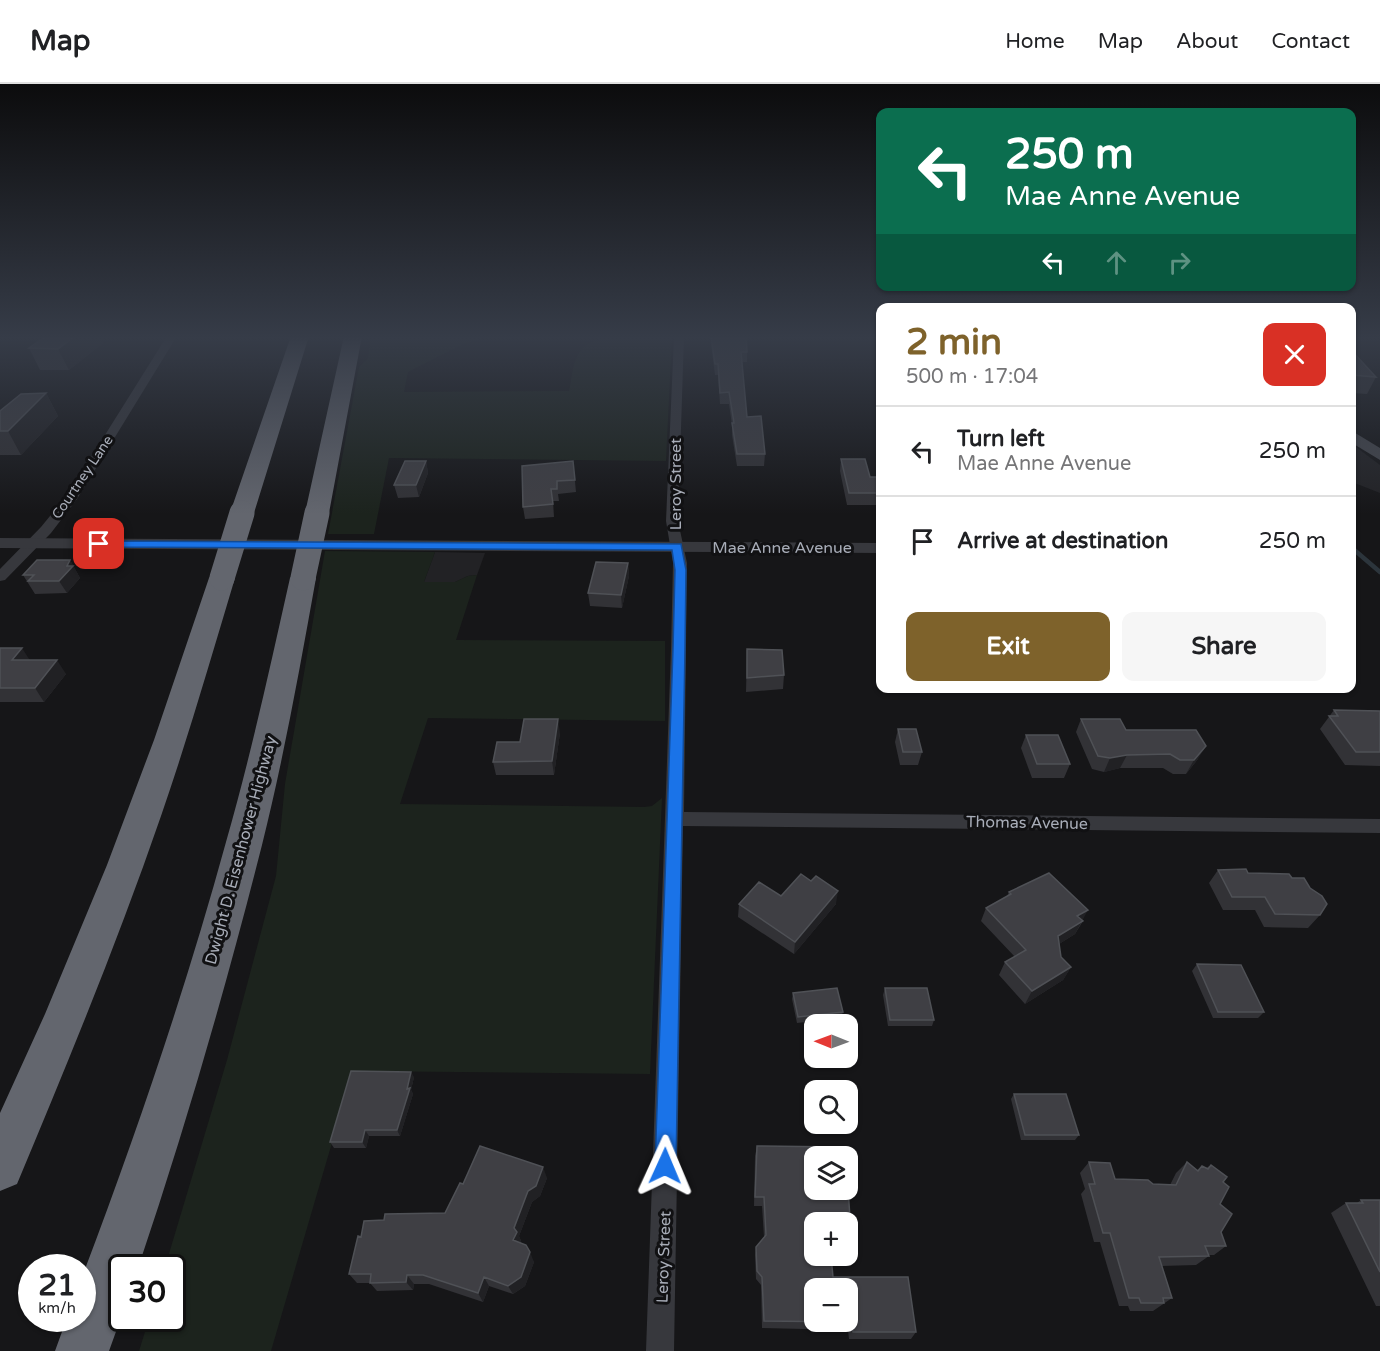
<!DOCTYPE html>
<meta charset="utf-8">
<style>
:root{--surface:#fff;--page:#f6f6f6;--text:#202124;--muted:#757577;--line:#e0e0e0;--accent:#7e622b}
body{margin:0;font-family:"Varela Round",sans-serif;background:var(--page);color:var(--text);height:100vh;display:flex;flex-direction:column;font-size:22px;white-space:nowrap}
*{box-sizing:border-box;margin:0}
p{font-size:20px;color:var(--muted)}
.icon{flex:none;width:33px;height:33px;fill:none;stroke:currentColor;stroke-width:2;stroke-linecap:round;stroke-linejoin:round}
.map{position:relative;flex:1;overflow:hidden}
.details{position:absolute;left:876px;top:219px;width:480px;height:390px;display:flex;flex-direction:column;background:var(--surface);border-radius:12px;box-shadow:0 2px 4px #0004}
.details>*{flex:none}
.guide{position:absolute;left:876px;top:24px;width:480px;height:183px;border-radius:12px;box-shadow:0 2px 4px #0004;background:#0b6e4f;color:#fff;overflow:hidden}
.needle{width:39px;rotate:271deg}
.fabs{position:absolute;left:804px;top:930px;display:grid;gap:12px}
.fabs a{display:grid;place-items:center;width:54px;height:54px;border-radius:12px;background:var(--surface);box-shadow:0 2px 4px #0004;font-size:30px}
.speed{position:absolute;left:18px;top:1170px;display:flex;gap:12px;font-size:30px;font-weight:700;text-align:center}
.speed>*{display:grid;place-content:center;width:78px;height:78px;border-radius:50%;background:var(--surface);box-shadow:0 2px 4px #0004;line-height:1}
.speed small{font-size:15px;font-weight:400}
.speed .limit{border:3px solid #111;border-radius:9px;background:#fff;color:#111}
.pin{position:absolute;display:grid;place-items:center;width:51px;height:51px;color:#fff;margin:-26px;border-radius:12px;box-shadow:0 3px 9px #0006}
.me{position:absolute;width:66px;margin:-33px;rotate:1deg;stroke-linejoin:round;filter:drop-shadow(0 0 4px #0008)}
.turn{display:flex;align-items:center;gap:21px;height:126px;padding:0 30px;font-size:27px}
.turn .icon{width:78px;height:78px;stroke-width:2.5}
.turn b{display:block;font-size:42px;line-height:51px}
.lanes{display:flex;align-items:center;height:57px;padding:0 30px;background:#0003;justify-content:center;gap:30px;direction:ltr}
.lanes .off{opacity:.35}
.round{display:grid;place-items:center;flex:none;width:63px;height:63px;border-radius:12px;background:var(--page)}
.overview{display:flex;align-items:center;justify-content:space-between;height:102px;padding:0 30px}
h1{font-size:36px;font-weight:700;line-height:45px;color:var(--accent)}
.button{display:flex;gap:12px;margin-top:auto;padding:12px 30px}
.button a{flex:1;height:69px;border-radius:12px;background:var(--accent);color:#fff;font-size:24px;font-weight:700;line-height:69px;text-align:center}
.button a+a{background:var(--page);color:var(--text)}
ul{padding:0;list-style:none}
li{display:flex;align-items:center;gap:18px;height:90px;padding:0 30px;border-top:2px solid var(--line)}
li div{flex:1}
li b{display:block;font-size:22px}
li em{font-style:normal}
header{display:flex;align-items:center;gap:36px;box-sizing:border-box;height:84px;padding:0 30px;background:var(--surface);border-bottom:2px solid var(--line)}
header strong{font-size:28px}
nav{display:flex;gap:33px;margin-inline-start:auto;font-size:21px}
.map>svg:first-child{display:block}
.built{fill:#222225}
.green{fill:#1c231d}
.lines{fill:none;stroke-linecap:round;stroke-linejoin:round}
.stream{stroke:#2c353c;stroke-width:4.5}
.minor{fill:#37383d;fill-rule:evenodd}
.tertiary{fill:#37383d;fill-rule:evenodd}
.secondary{fill:#45474d;fill-rule:evenodd}
.motorway{fill:#63666e;fill-rule:evenodd}
.motorway-bridge{stroke:#63666e;stroke-width:25}
.wall{fill:#323236;fill-rule:evenodd}
.shaded-wall{fill:#212124}
.building{fill:#3f3f44;stroke:#4f5156;stroke-width:1.5;fill-rule:evenodd}
.route{fill:#1a73e8;stroke:#114b97;stroke-width:1.5}
.labels{text-anchor:middle;stroke-width:6;stroke-linejoin:round;paint-order:stroke}
.far-street-label{font-size:14px;fill:#a8adb8;stroke:#111113}
.street-label{font-size:16px;fill:#a8adb8;stroke:#111113}
</style>
<header>
<strong>Map</strong>
<nav><a>Home</a><a>Map</a><a>About</a><a>Contact</a></nav>
</header>
<div class="map">
<svg width="1380" height="1267" viewBox="0 0 1380 1267">
<rect width="100%" height="100%" fill="#161618"/>
<path class="built" d="M1352 360 1380 381V409L1352 398Z
M435 468 485 469 477 491 468 492 455 498H424Z"/>
<path class="green" d="M371 252H490L463 260 408 288 404 308 569 307C572 294 572 277 581 266 598 246 648 252 672 252L666 377 389 374 374 450H328L359 283 368 274Z
M325 467 435 468 424 498H455L468 492 477 491 456 556 665 557V637L428 634 400 720 644 723 652 722 662 714 650 990 353 987 271 1267H139L149 1235 172 1234V1184L165 1183 227 976 276 792 285 700Z"/>
<g class="lines">
<path class="stream" d="M1352 464 1380 488"/>
<path class="minor" d="M167 252H177L77 415 51 449 5 496 0 497V485L41 443 68 410Z
M674 252H684L678 437 687 479 684 728 1380 735V749L683 742 674 1267H646L671 565 673 479 666 437Z"/>
<path class="tertiary" d="M0 454 880 459V469L0 464Z"/>
<path class="secondary" d="M1352 347 1380 364V376L1352 359Z"/>
<path class="motorway" d="M291 252H309L254 429 250 434 242 436 234 434 230 429Z
M344 252H362L329 429 325 434 317 436 309 434 305 429Z
M222 486 231 488 235 494C211 574 188 654 161 732 118 857 68 978 17 1100L0 1107V1029L45 930 107 781 154 656 209 494 213 488Z
M303 486 312 488 316 494C300 583 284 673 262 761 226 903 185 1045 138 1184H122V1231L109 1267H55L67 1234H82V1193C136 1051 186 904 226 758 251 671 270 583 290 494L294 488Z"/>
<path class="motorway-bridge" d="M222 494 242 429
M303 494 317 429"/>
</g>
<path class="wall" d="M46 252H100L103 259 69 286H40L29 264Z
M710 252H746L747 268V278H742L747 333 765 370 764 382H737L732 351V341L729 320H720L718 291H715Z
M1352 267 1376 293 1367 310 1352 309Z
M46 309 58 332 21 371H0V327Z
M841 375 870 393H880V421H847L840 387Z
M426 377 428 389 419 413 398 414 394 401Z
M573 377 576 408 558 410 559 417H553L554 433 525 435 523 423Z
M70 476 80 494 67 509 35 510 23 491Z
M628 479 629 492 622 524 590 522 588 509Z
M0 564 30 576 66 590 44 618H0Z
M747 565 784 591 783 605 746 608Z
M1334 626 1380 627V682L1345 681 1320 645Z
M1081 635 1126 646 1198 675 1186 690H1173L1163 684H1120L1104 688 1092 685 1076 648Z
M898 645 922 668 918 681H900L895 658Z
M560 649 554 691H496L493 678 520 658Z
M1026 651 1070 680 1064 694H1032L1021 664Z
M1218 786 1248 789 1320 831 1308 844 1264 843 1255 826H1223L1209 799Z
M1009 808 1083 837 1075 850 1059 860 1061 873 1071 883 1063 896 1025 920 999 891 1005 878 1015 873 981 837 986 824 1007 812Z
M781 812 836 820 794 870 738 833 739 820Z
M1197 880 1264 928 1258 934H1213L1192 887Z
M885 904 934 936 932 942H888L883 911Z
M793 909 843 928 841 934 797 939 792 915Z
M414 993 411 1006 413 1010 400 1052H369L366 1064H334L330 1058Z
M1014 1010 1079 1051 1075 1056H1021L1011 1015Z
M757 1062 839 1063 840 1072H814V1106L848 1105 851 1148 848 1156V1138H814V1172H831L833 1193H908L916 1248 911 1255H849L848 1246 762 1244 761 1201 756 1195 755 1171 756 1163 764 1153 762 1122H754L755 1072ZM814 1204H848V1238H814Z
M1089 1078 1115 1095 1153 1100 1170 1101 1176 1089 1187 1078 1197 1086 1202 1082 1206 1084 1211 1081 1223 1098 1220 1120 1221 1148 1226 1162 1214 1171H1208L1209 1172 1196 1181 1161 1182 1172 1214 1153 1227H1130L1128 1222H1119L1100 1158H1094L1081 1110 1085 1105 1080 1089Z
M547 1094 540 1112 532 1118 519 1152 521 1157 520 1159 534 1178 525 1202 513 1210 489 1202 483 1218 429 1200H414L413 1206 377 1207 370 1199H357L349 1190 361 1153 384 1136 445 1129 463 1100Z
M1361 1116H1380V1222H1376L1331 1129 1346 1119H1357Z"/>
<path class="shaded-wall" d="M75 252H100L103 259 69 286 58 265Z
M46 309 58 332 21 371 8 347Z
M426 377 428 389 419 413 416 401Z
M70 476 80 494 67 509 59 497Z
M628 479 629 492 622 524 621 511Z
M22 564 31 578 12 576Z
M57 576 66 590 44 618 35 604Z
M558 635 560 649 554 691 552 677Z
M1206 662 1198 675 1186 690 1194 676Z
M1127 671 1120 684 1104 688 1110 674Z
M838 807 836 820 794 870 795 858Z
M1088 826 1075 850 1051 865 1058 852 1077 832Z
M1071 883 1063 896 1025 920 1032 907Z
M411 988 414 993 411 1006 413 1010 400 1052 397 1046Z
M365 1046 369 1052 366 1064 362 1058Z
M543 1083 547 1094 540 1112 532 1118 519 1152 521 1157 517 1166 513 1156 514 1144 528 1107Z
M530 1168 534 1178 525 1202 513 1210 508 1202Z
M407 1191 414 1200 413 1206 406 1198Z
M484 1193 489 1202 483 1218 478 1209Z"/>
<path class="building" d="M46 252H75L58 265 29 264Z
M711 252H746L747 268H741L747 333 761 332 765 370H737L732 339H734L729 308 720 309 718 280H715Z
M1352 267 1376 293 1352 291Z
M46 309 8 347H0V327L21 310Z
M841 375H865L870 393H880V409H849Z
M405 377H426L416 401H394Z
M573 377 575 396 557 397V405H551L553 420 523 423 522 382Z
M37 476H70L67 482H73L59 497H28L34 491H23Z
M596 478 628 479 621 511 588 509Z
M0 564H22L12 576H57L35 604H0Z
M747 565 782 566 784 591 747 594Z
M1334 626 1380 627V668H1356L1329 632H1338Z
M524 635H558L552 677 493 678 497 658H520Z
M1081 635H1120L1126 646H1196L1206 662 1194 676H1180L1170 670 1127 671 1110 674 1098 672Z
M898 645H916L922 668H903Z
M1026 651H1058L1070 680H1037Z
M1246 785 1248 789 1289 790 1292 794H1304L1310 804 1322 812 1327 820 1320 831 1275 830 1265 813H1232L1218 786Z
M1049 789 1088 826 1077 832 1083 837 1058 852 1061 873 1071 883 1032 907 1005 878 1026 866 986 824 1011 810 1009 808Z
M801 790 811 797 816 792 838 807 795 858 739 820 759 798 781 812Z
M1197 880 1241 881 1264 928H1218Z
M837 904 843 928 798 933 793 909Z
M885 904H927L934 936H890Z
M351 987 411 988 407 1005 410 1004 397 1046H365L362 1058H330Z
M1014 1010H1066L1079 1051H1025Z
M480 1062 543 1083 536 1102 528 1107 514 1144 517 1148 513 1156 526 1161 530 1168 521 1193 508 1202 484 1193 478 1209 423 1191H407L406 1198 370 1199 371 1190H349L358 1152 361 1153 364 1137 384 1136 385 1130 445 1129 460 1099 463 1100Z
M757 1062 839 1063 840 1072H814V1106L848 1105 851 1148H848V1138H814V1172H831L833 1193H908L916 1248H853L852 1238 764 1237 762 1193 757 1187 756 1163 766 1151 764 1113H755ZM814 1204H848V1238H814Z
M1089 1078 1110 1079 1115 1095 1148 1096 1153 1100 1176 1101 1187 1078 1198 1087 1202 1082 1208 1085 1211 1081 1227 1093 1223 1098 1229 1103 1220 1120 1232 1130 1221 1148 1226 1162H1205L1209 1172 1159 1173 1172 1214H1163L1164 1219H1141L1139 1214H1129L1110 1149H1103L1089 1100H1095Z
M1361 1116H1380V1188L1346 1119H1363Z"/>
<linearGradient id="sky" x2="0" y2="1"><stop stop-color="#0c0c0d"/><stop offset="0.59" stop-color="#363c48"/><stop offset="1" stop-color="#363c48" stop-opacity="0"/></linearGradient>
<rect width="1380" height="430" fill="url(#sky)"/>
<path class="route" d="M99 457 681 460 686 486 685 565 676 1082 673 1089 665 1092 658 1089 655 1082 673 565 675 486 672 466 96 463V458Z"/>
<g class="labels">
<g class="far-street-label">
<text transform="translate(82 393) rotate(-56)" y="5">Courtney Lane</text>
</g>
<g class="street-label">
<text transform="translate(675 400) rotate(-90)" y="6">Leroy Street</text>
<text x="782" y="469">Mae Anne Avenue</text>
<text transform="translate(1027 738) rotate(1)" y="6">Thomas Avenue</text>
<text transform="translate(240 766) rotate(-75)" y="6">Dwight D. Eisenhower Highway</text>
<text transform="translate(663 1173) rotate(-88)" y="6">Leroy Street</text>
</g>
</g>
</svg>
<div class="fabs">
<a><svg class="needle" viewBox="-14 -14 28 28"><path d="M0-13l5 13h-10z" fill="#e53935"/><path d="M0 13l5-13h-10z" fill="#757577"/></svg></a>
<a><svg class="icon" aria-label="search" viewBox="0 0 24 24"><circle cx="10" cy="10" r="6"/><path d="M15 15l6 6"/></svg></a>
<a><svg class="icon" aria-label="layers" viewBox="0 0 24 24"><path d="M12 4l9 5-9 5-9-5zM3 14l9 5 9-5"/></svg></a>
<a>+</a>
<a>−</a>
</div>
<div class="speed"><div>21<small>km/h</small></div><div class="limit">30</div></div>
<div class="pin" style="left:99px;top:460px;background:#d93025"><svg class="icon" aria-label="arrive" viewBox="0 0 24 24"><path d="M6 21V4h12l-3 4 3 4H6"/></svg></div>
<svg class="me" style="left:665px;top:1082px" viewBox="-20 -20 40 40"><path d="M0-17L14 15 0 8-14 15z" fill="#1a73e8" stroke="#fff" stroke-width="4"/></svg>
<div class="guide">
<div class="turn"><svg class="icon" aria-label="left" viewBox="0 0 24 24"><path d="M17 20v-9H6M10 6l-5 5 5 5"/></svg><div><b>250 m</b>Mae Anne Avenue</div></div>
<div class="lanes"><svg class="icon" aria-label="left" viewBox="0 0 24 24"><path d="M17 20v-9H6M10 6l-5 5 5 5"/></svg><svg class="icon off" aria-label="ahead" viewBox="0 0 24 24"><path d="M12 20V5M6 11l6-6 6 6"/></svg><svg class="icon off" aria-label="right" viewBox="0 0 24 24"><path d="M7 20v-9h11M14 6l5 5-5 5"/></svg></div>
</div>
<section class="details">
<div class="overview"><div><h1>2 min</h1><p>500 m · 17:04</p></div><a class="round" style="background:#d93025;color:#fff"><svg class="icon" aria-label="close" viewBox="0 0 24 24"><path d="M6 6l12 12M18 6L6 18"/></svg></a></div>
<ul>
<li><svg class="icon" aria-label="left" viewBox="0 0 24 24"><path d="M17 20v-9H6M10 6l-5 5 5 5"/></svg><div><b>Turn left</b><p>Mae Anne Avenue</p></div><em>250 m</em></li>
<li><svg class="icon" aria-label="arrive" viewBox="0 0 24 24"><path d="M6 21V4h12l-3 4 3 4H6"/></svg><div><b>Arrive at destination</b></div><em>250 m</em></li>
</ul>
<div class="button"><a>Exit</a><a>Share</a></div>
</section>
</div>
